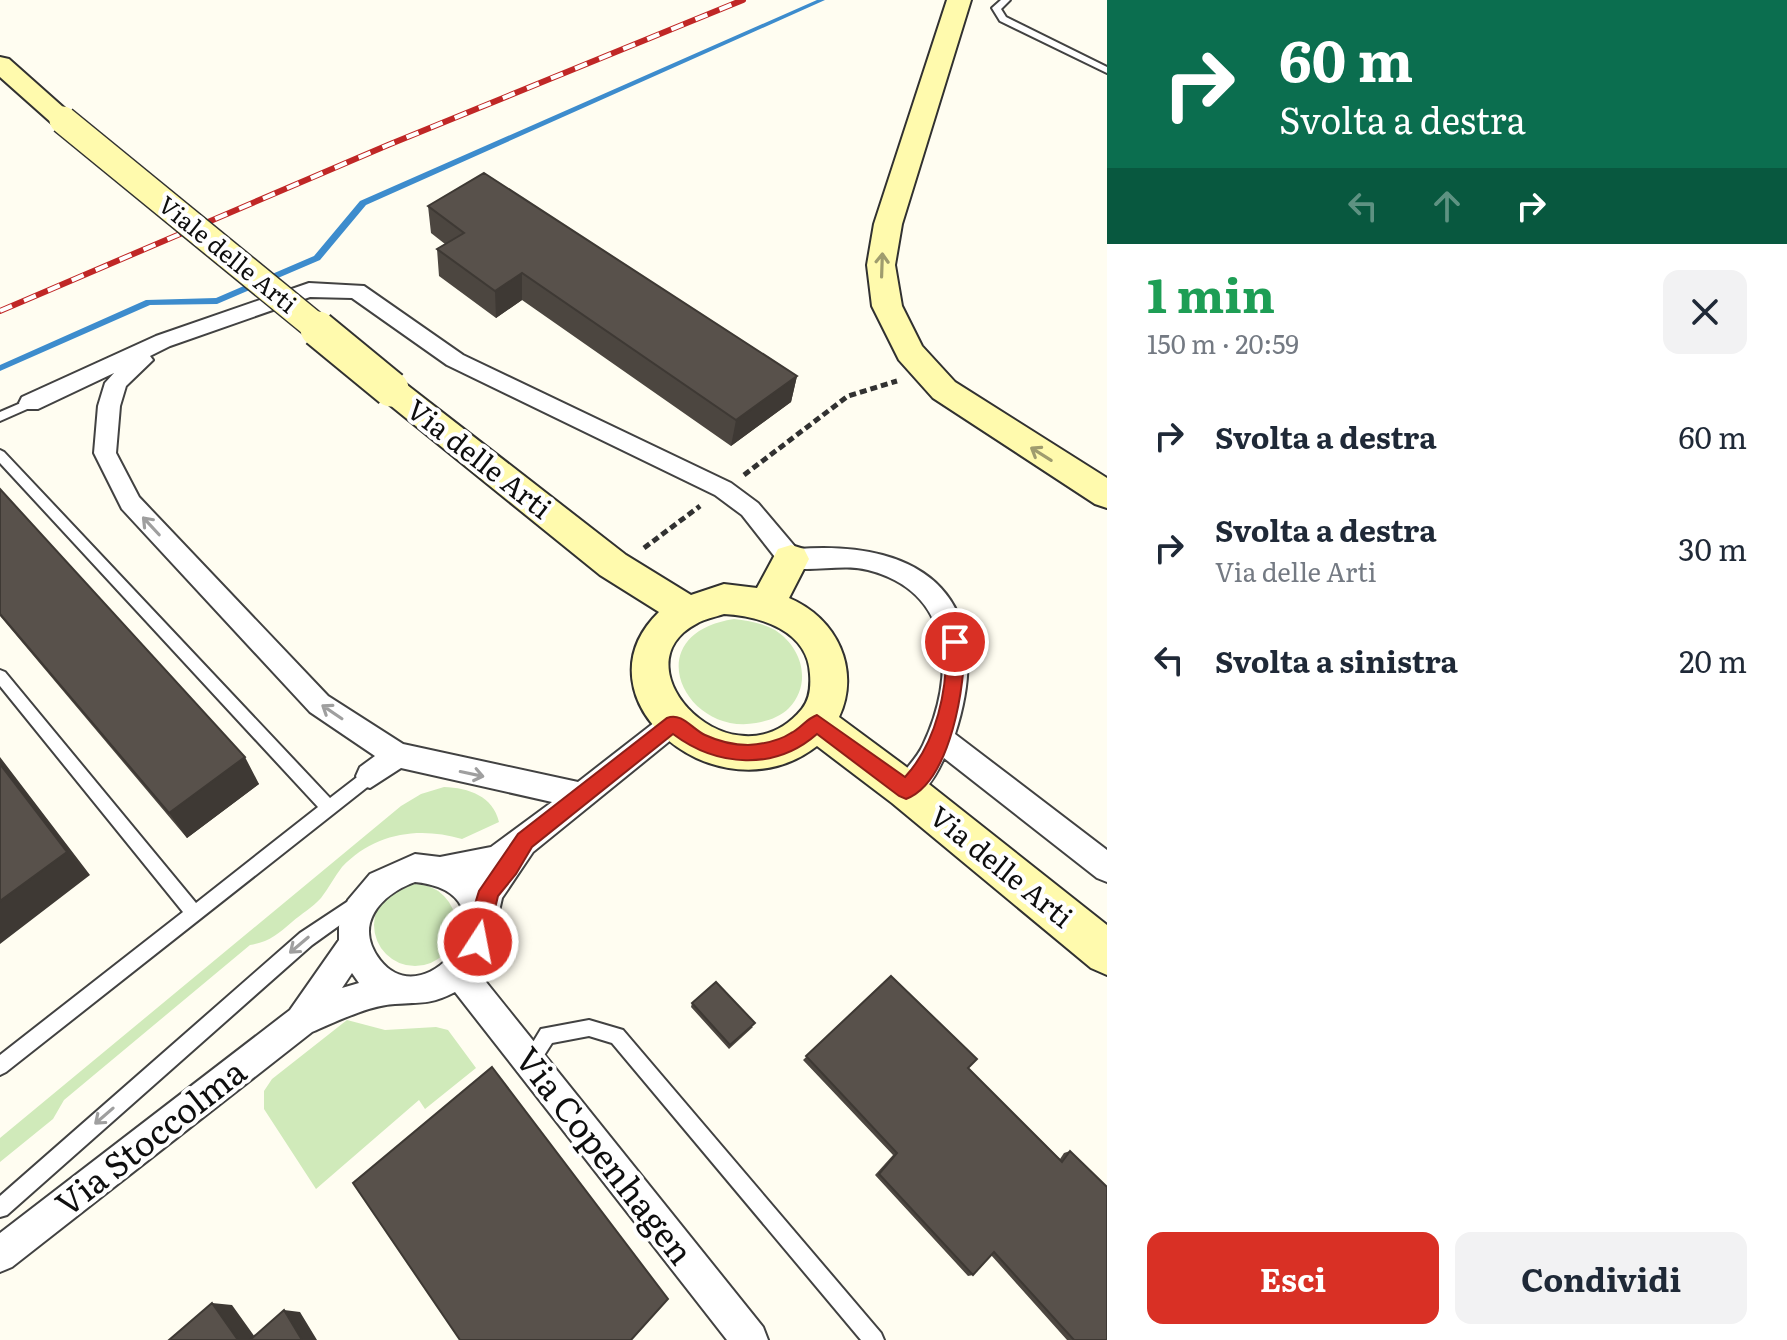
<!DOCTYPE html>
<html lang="it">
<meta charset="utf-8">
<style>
:root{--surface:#fff;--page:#f2f2f3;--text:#1f2937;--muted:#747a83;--accent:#d93025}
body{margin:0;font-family:Literata,serif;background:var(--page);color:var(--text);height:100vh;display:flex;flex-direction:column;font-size:30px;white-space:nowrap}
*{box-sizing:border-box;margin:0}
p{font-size:26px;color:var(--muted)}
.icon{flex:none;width:44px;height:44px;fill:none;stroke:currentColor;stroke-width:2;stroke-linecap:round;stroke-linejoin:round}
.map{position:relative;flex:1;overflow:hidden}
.drawer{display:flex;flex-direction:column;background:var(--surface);width:680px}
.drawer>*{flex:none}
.guide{background:#0b6e4f;color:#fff;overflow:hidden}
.pin{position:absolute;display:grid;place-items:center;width:68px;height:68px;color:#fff;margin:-34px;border:4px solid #fff;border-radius:50%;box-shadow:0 2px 8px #0007}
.me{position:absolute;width:88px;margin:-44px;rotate:11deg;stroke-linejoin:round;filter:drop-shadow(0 0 6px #0008)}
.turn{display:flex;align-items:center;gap:28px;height:168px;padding:0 40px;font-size:36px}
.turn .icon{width:104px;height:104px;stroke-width:2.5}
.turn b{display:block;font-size:56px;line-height:68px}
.lanes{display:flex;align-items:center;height:76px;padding:0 40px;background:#0003;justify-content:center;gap:40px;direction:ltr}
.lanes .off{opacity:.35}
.round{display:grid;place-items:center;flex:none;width:84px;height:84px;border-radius:16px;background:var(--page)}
.headline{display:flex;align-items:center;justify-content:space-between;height:136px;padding:0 40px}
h1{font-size:48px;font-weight:700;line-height:60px;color:#1e9e55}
.cta{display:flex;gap:16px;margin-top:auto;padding:16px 40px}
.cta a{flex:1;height:92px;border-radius:16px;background:var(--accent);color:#fff;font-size:32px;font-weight:700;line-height:92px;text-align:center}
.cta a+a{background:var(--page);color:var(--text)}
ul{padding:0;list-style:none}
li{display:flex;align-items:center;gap:24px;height:112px;padding:0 40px}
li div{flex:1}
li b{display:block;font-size:30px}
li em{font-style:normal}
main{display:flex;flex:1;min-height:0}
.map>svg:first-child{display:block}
.green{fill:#d0eaba}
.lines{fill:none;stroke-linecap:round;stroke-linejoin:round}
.stream{fill:#3d8ccd;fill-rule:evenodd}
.lane-casing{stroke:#424242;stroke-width:4}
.street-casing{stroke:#424242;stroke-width:4}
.secondary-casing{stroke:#313131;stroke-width:4}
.path{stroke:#313131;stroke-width:5;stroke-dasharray:7 4;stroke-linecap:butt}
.lane{fill:#fff;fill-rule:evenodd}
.street{fill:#fff;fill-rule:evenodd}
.secondary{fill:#fffaad;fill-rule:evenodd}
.rail-casing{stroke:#c02726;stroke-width:6}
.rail{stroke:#fff;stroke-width:4;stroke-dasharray:13;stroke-linecap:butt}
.secondary-bridge-far1-casing{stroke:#313131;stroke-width:30;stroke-linecap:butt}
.secondary-bridge-casing{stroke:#313131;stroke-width:39;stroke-linecap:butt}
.secondary-bridge-far1{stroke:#fffaad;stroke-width:27}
.secondary-bridge{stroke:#fffaad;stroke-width:35}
.wall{fill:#4c4640}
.shaded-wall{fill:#3e3934}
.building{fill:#58514b;stroke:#3e3934;stroke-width:2}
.oneway{stroke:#9f9c6e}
.oneway2{stroke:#9f9f9f}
.route{fill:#d93025;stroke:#8d1f18;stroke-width:2}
.labels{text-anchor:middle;stroke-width:8;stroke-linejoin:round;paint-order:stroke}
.far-street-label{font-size:24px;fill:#0f0f0f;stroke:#fff}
.street-label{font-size:28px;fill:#0f0f0f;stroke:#fff}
.near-street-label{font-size:34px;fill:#0f0f0f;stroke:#fff}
</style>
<main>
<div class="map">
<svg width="1107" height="1340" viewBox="0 0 1107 1340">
<rect width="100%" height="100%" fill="#fffdf1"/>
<path class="green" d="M734 619C748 621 763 623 775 630 803 648 812 684 789 708 780 717 768 721 756 723 684 736 636 634 734 619Z
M444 787C469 788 493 796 499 822L462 839C419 826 374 833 342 867 334 877 329 888 321 898 313 907 301 914 292 922 278 934 269 942 250 945L64 1100 53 1119 0 1162V1138L401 806 421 794Z
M374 925a41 41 0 1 1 82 0a41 41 0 1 1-82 0Z
M347 1020 385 1030 436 1027 448 1030 476 1068 425 1109 419 1100 316 1189 264 1109V1091L272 1079Z"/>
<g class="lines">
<path class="stream" d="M817 0H825L366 205 320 260 217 304 150 305 0 371V365L146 300 216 298 314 256 360 201Z"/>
<defs>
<path id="lane" d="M1001 0H1010L1001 9 1006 17 1107 67V73L1000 21 992 8Z
M30 399 34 400V406L0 421V412Z
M0 450 4 452 330 798 365 771 370 769 375 771 377 776 375 781 6 1072 0 1075V1055L183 912 0 686V670L5 672 196 903 318 807 0 463Z
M359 894 365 897 367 902 365 907 312 945 7 1215 0 1217V1196L300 933Z
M589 1020 623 1030 881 1333 884 1340H861L612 1043 589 1036 552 1043 536 1068 530 1071 524 1068 521 1062 541 1029Z"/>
<path id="street" d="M309 283 364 286 463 355 731 483 758 503 797 549C927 539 998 601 955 734L1107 850V882L1097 878 944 758C936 776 925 795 906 803L896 799 892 790C900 773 915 762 923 745 956 676 954 592 868 570 840 563 809 574 782 566L742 515 715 495 447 365 352 298 310 297 170 346 150 356 153 360 126 386 120 406 116 453 139 497 328 696 403 744 578 782 664 715 673 711 682 715 686 723 682 731 533 852 502 898 492 942 478 972 763 1327 768 1340H727L455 992C430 1005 421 1002 395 1004 370 1005 335 1022 312 1032L12 1267 0 1272V1233L290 1010 339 940V926L348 900 370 874 415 854 440 857 491 847 552 802 401 768 370 788 360 785 356 776 360 767 375 756 310 712 122 509 94 453 98 406 105 383 114 373 38 409H22L19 403 22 397 156 336ZM415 882C523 893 428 1021 380 960 353 925 380 895 415 882ZM352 973 359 983 342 988Z"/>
<path id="secondary" d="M947 0H971L902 224 895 265 902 306 922 346 955 382 1107 478V508L1095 504 933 398 899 360 872 306 867 265 874 224Z
M0 57 9 59 72 115 76 120 72 125H54L0 77Z
M391 378 402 381 626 555 691 595 724 584 757 588 778 549 791 545 804 549 809 559 789 598C837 618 861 670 839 717L920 777 1107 925V975L1091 968 892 803 817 746C719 822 570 698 659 612L600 575 380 397 375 389 380 381ZM724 614C761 616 808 631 810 674 811 687 810 699 802 709 735 790 614 668 696 624 704 619 715 617 724 614Z"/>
</defs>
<use href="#lane" class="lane-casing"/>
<use href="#street" class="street-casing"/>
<use href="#secondary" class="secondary-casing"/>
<path class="path" d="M744 475 848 396 897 381
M644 548 700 506"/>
<use href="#lane" class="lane"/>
<use href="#street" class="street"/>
<use href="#secondary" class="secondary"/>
<defs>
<path id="rail" d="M0 311 388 145 743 0"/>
</defs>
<use href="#rail" class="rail-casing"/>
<use href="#rail" class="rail"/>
<defs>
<path id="secondary-bridge-far1" d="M63 120 321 331"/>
<path id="secondary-bridge" d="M318 329 391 389"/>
</defs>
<use href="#secondary-bridge-far1" class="secondary-bridge-far1-casing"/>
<use href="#secondary-bridge" class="secondary-bridge-casing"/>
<use href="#secondary-bridge-far1" class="secondary-bridge-far1"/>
<use href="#secondary-bridge" class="secondary-bridge"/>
</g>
<path class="wall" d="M428 206 797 376 791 402 731 446 522 300 496 318 439 276 437 249 445 244 431 233Z
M0 489 259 784 187 838 0 616Z
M891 976 968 1068 1060 1159 1064 1153 1070 1151 1107 1340H1067L991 1255 973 1275 968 1276 875 1175 893 1155 803 1060Z
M692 1003 753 1027 729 1049 691 1007Z"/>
<path class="shaded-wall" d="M522 273V300L496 318 495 291Z
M797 376 791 402 731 446 736 420Z
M0 757 90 875 0 944Z
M245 757 259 784 187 838 169 813Z
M212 1303 232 1305 257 1340H238Z
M284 1310 300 1312 317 1340H302Z"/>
<path class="building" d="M484 173 797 376 736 420 522 273 495 291 437 249 464 233 428 206Z
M0 489 245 757 169 813 0 614Z
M0 764 67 852 0 901Z
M891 976 977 1059 968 1068 1062 1162 1070 1151 1107 1187V1340H1074L994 1252 973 1275 879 1174 897 1153 806 1056Z
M716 982 755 1023 730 1045 692 1003Z
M492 1067 668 1299 631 1340H460L353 1183Z
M212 1303 238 1340H169Z
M284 1310 302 1340H250Z"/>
<defs><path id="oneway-shaft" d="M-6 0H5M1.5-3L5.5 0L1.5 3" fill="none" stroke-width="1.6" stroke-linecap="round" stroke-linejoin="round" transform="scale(2)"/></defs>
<g class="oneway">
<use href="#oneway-shaft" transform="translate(882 265) rotate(-88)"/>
<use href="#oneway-shaft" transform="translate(1041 454) rotate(-148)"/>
</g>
<g class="oneway2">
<use href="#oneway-shaft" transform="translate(151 526) rotate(-133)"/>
<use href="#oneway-shaft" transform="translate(332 712) rotate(-146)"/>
<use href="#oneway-shaft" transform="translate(472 774) rotate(12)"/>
<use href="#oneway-shaft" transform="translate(299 945) rotate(140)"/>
<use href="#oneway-shaft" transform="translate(104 1116) rotate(139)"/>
</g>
<path class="route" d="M955 634 964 642C966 683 951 782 906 799L899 796 817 734C775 771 717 767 673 734L532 847 516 874 498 896 485 950 478 953 470 950 467 942 470 920 479 891 518 834 667 718C682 712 692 729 705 735 718 741 734 745 748 745 763 744 779 741 791 733 801 728 806 719 817 715L905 777C937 742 948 689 946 642Z"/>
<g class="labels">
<g class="far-street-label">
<text transform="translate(227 255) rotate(39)" y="8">Viale delle Arti</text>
</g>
<g class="street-label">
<text transform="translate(479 459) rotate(38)" y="10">Via delle Arti</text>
<text transform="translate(1001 867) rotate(39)" y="10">Via delle Arti</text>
</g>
<g class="near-street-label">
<text transform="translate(151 1138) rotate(-38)" y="12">Via Stoccolma</text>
<text transform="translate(604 1156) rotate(52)" y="12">Via Copenhagen</text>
</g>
</g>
</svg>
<div class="pin" style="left:955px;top:642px;background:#d93025"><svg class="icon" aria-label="arrive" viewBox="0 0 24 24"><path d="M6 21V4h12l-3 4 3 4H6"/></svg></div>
<svg class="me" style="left:478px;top:942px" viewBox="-20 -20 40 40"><circle r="17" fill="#d93025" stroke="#fff" stroke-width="3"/><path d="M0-11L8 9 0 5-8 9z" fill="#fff"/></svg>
</div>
<section class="drawer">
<div class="guide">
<div class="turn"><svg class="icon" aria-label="right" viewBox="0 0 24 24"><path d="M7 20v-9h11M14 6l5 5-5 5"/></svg><div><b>60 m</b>Svolta a destra</div></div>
<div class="lanes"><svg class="icon off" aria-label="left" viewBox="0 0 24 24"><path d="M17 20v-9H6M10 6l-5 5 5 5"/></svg><svg class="icon off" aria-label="ahead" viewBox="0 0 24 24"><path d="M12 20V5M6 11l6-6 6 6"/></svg><svg class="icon" aria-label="right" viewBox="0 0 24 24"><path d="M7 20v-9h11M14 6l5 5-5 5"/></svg></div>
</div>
<div class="headline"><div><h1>1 min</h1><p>150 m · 20:59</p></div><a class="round"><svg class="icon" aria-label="close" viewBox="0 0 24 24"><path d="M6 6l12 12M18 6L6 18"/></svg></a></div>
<ul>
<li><svg class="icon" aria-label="right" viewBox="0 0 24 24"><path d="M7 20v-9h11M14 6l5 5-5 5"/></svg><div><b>Svolta a destra</b></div><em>60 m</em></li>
<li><svg class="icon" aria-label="right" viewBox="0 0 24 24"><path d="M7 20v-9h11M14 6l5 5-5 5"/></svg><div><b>Svolta a destra</b><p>Via delle Arti</p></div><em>30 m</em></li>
<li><svg class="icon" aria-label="left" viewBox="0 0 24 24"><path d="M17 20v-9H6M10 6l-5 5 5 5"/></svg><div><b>Svolta a sinistra</b></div><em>20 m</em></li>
</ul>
<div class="cta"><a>Esci</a><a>Condividi</a></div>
</section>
</main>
